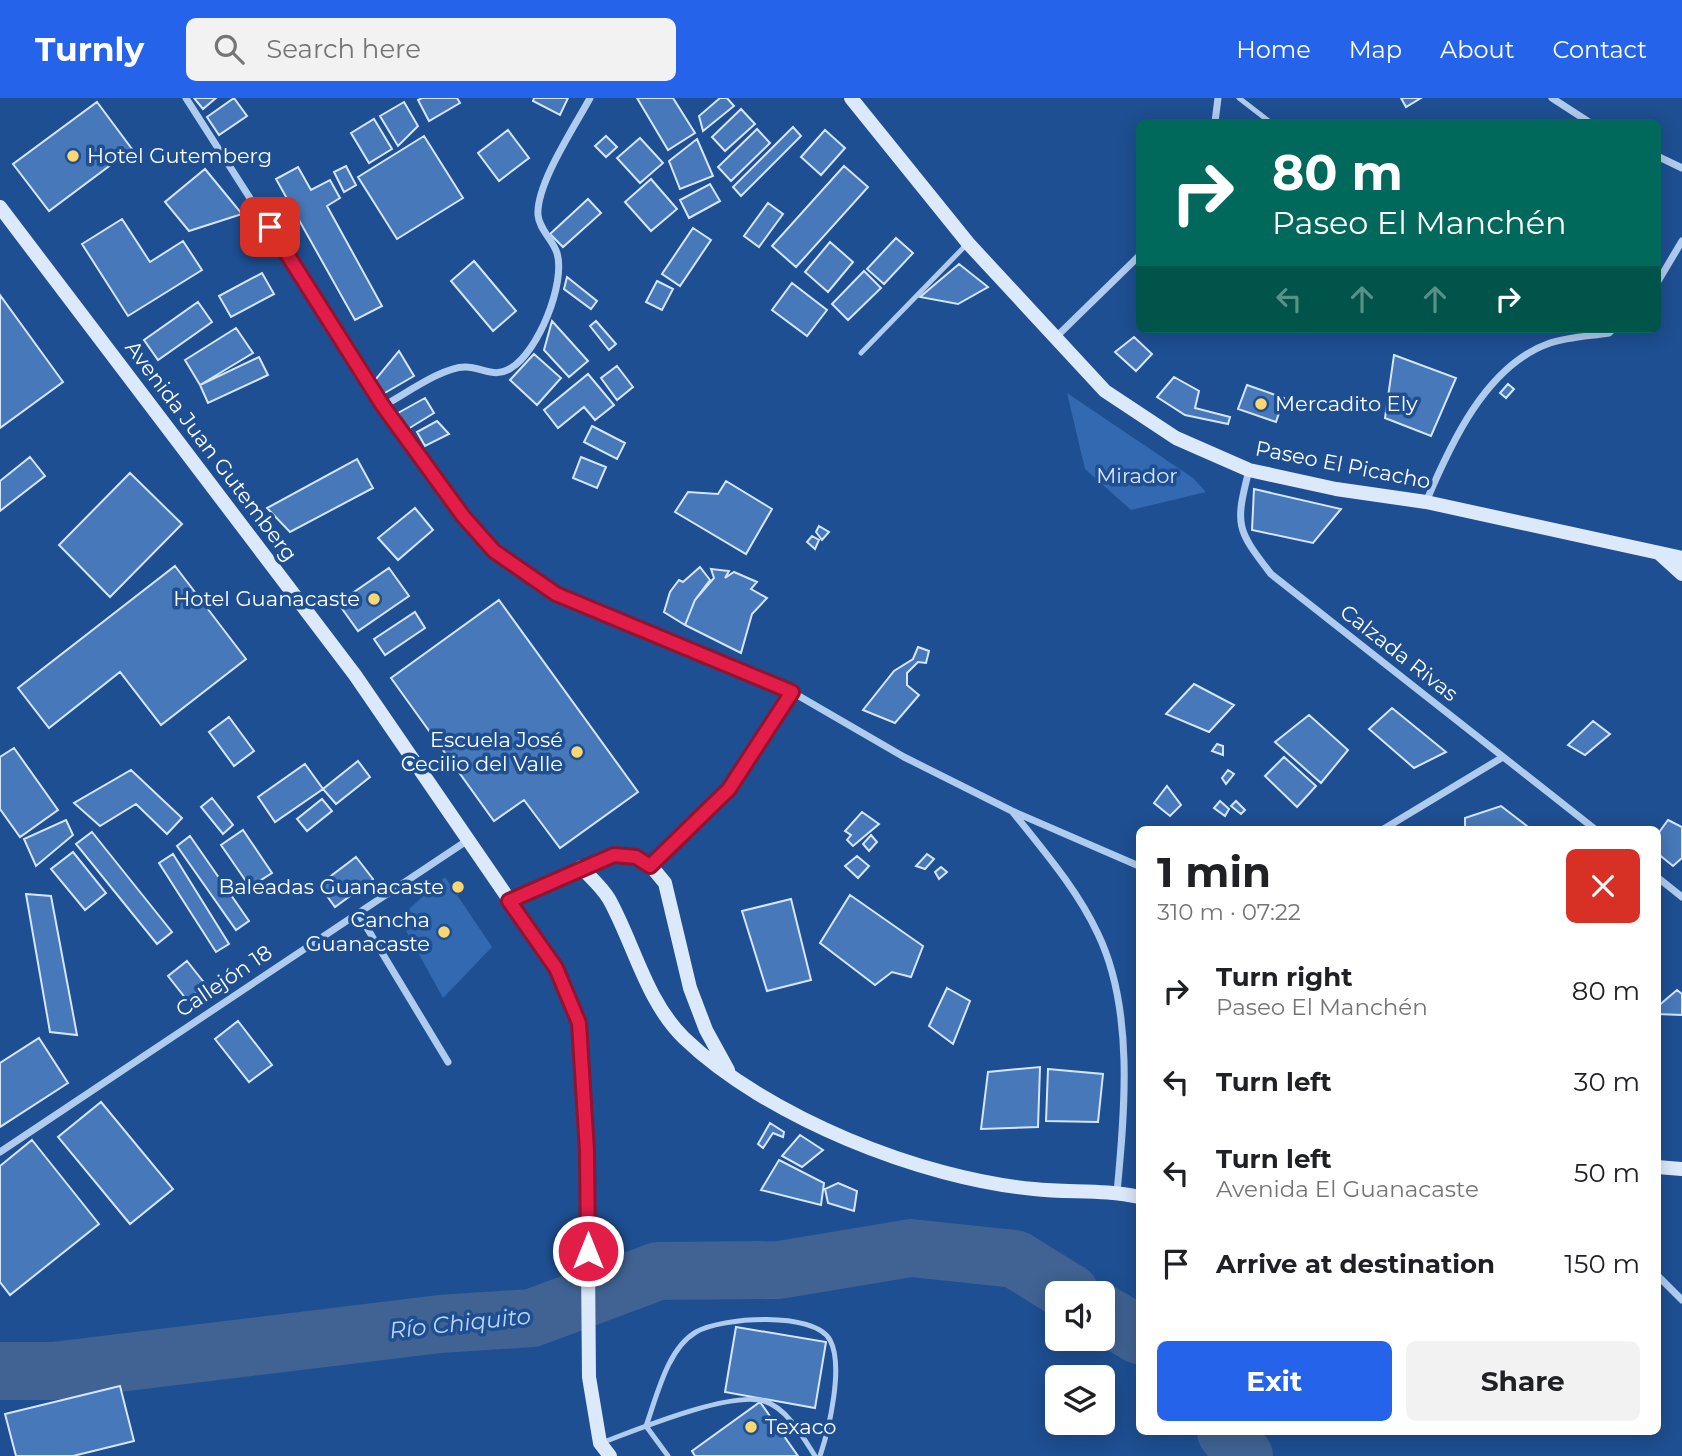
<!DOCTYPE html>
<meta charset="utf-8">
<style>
:root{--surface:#fff;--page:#f2f2f2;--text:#202124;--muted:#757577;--accent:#2563eb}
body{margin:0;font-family:Montserrat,sans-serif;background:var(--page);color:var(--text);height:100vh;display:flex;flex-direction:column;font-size:26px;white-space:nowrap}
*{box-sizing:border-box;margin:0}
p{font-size:23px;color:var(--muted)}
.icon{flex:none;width:38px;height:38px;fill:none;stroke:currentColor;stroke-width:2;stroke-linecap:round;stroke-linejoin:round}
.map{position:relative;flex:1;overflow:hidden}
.drawer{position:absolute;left:1136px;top:728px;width:525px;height:609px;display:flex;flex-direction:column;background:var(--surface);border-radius:10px;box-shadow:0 4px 18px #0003}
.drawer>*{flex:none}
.banner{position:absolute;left:1136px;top:21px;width:525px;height:214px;border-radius:10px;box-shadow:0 4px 18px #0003;background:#00695c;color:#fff;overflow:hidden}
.buttons{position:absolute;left:1045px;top:1183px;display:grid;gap:14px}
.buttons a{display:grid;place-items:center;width:70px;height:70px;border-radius:10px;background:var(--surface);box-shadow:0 4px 18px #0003;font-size:35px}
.pin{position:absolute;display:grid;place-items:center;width:60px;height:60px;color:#fff;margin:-30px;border-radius:14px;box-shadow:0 4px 10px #0006}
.me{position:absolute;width:77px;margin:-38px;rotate:0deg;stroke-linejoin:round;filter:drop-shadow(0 0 5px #0008)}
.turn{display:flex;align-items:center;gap:24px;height:147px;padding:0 21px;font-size:32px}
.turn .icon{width:91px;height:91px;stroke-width:2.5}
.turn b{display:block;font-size:49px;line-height:60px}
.lanes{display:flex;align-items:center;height:66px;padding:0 21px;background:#0003;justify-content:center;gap:35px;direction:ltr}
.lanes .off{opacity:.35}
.round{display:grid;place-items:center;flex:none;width:74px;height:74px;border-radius:10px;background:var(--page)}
.overview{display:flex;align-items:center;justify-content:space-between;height:119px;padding:0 21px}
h1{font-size:42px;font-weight:700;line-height:52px}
.action{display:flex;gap:14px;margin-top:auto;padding:14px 21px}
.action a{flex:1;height:80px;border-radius:10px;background:var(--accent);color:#fff;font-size:28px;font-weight:700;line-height:80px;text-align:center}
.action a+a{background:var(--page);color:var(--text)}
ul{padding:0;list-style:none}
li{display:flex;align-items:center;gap:21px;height:91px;padding:0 21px}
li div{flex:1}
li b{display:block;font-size:26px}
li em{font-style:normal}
header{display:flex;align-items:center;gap:42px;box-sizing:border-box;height:98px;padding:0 35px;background:var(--accent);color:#fff}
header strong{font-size:33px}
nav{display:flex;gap:38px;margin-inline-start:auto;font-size:24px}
.search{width:490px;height:63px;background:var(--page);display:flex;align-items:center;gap:18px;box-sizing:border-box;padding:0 24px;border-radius:10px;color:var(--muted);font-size:26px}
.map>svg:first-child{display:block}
.green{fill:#3269b0}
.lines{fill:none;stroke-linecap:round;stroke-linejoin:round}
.river{stroke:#406393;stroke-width:58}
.building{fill:#4778b9;stroke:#d5e5fa;stroke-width:2}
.lane{stroke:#afcbee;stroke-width:5}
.street{stroke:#afcbee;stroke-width:7}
.secondary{stroke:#dce9fa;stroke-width:14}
.route-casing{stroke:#92132f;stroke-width:18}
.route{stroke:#e11d48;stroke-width:12}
.poi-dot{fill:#fcd66f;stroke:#1e4f92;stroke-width:2.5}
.labels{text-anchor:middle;stroke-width:7;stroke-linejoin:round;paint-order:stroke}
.poi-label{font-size:21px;fill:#fff;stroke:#1e4f92;text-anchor:end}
.street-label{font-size:21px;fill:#fff;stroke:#1e4f92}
.park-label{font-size:21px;fill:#d5e5fa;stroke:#1e4f92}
.water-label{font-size:23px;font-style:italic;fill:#bcd5f5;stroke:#1e4f92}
</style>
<header>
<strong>Turnly</strong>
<div class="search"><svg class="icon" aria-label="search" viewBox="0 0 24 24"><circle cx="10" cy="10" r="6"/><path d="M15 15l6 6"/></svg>Search here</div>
<nav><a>Home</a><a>Map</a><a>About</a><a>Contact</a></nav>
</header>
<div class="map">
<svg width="1682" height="1358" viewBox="0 0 1682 1358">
<rect width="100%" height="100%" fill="#1e4f92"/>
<path class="green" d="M1067 295 1193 380 1206 394 1131 412 1085 371Z
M445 779 492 849 443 900 399 820Z"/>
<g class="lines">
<path class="river" d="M1102 1215 1139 1237
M0 1273H53L440 1226 532 1220 658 1173 779 1172 911 1150 1015 1161 1070 1195
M1226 1334 1244 1358"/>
</g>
<path class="building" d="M194 0H216L203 11Z
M234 0 247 18 219 37 207 19Z
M422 0H457L460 5 429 23 418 2Z
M534 0H568L560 17 533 3Z
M637 0H673L695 35 668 52Z
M720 0H727L734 8 703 33 699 18Z
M1401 0H1421L1406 9Z
M97 4 132 51 49 113 13 66Z
M404 4 418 28 398 48 380 18Z
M741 11 755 26 725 53 712 39Z
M374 21 392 51 369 65 351 35Z
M793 29 801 38 741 98 733 89Z
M757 31 770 45 731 83 718 69Z
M508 32 529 60 499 83 478 55Z
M825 32 845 50 821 77 801 59Z
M424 38 463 100 397 141 358 79Z
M606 38 617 49 606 59 595 48Z
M640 40 663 65 640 85 617 60Z
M697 41 713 78 680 91 669 63Z
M346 68 356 87 344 94 334 74Z
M844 68 868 89 796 169 772 148Z
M298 69 311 92 330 82 340 100 327 108 382 208 355 222 276 81Z
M205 71 242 116 189 133 165 104Z
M651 81 677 111 651 133 625 104Z
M710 86 720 103 689 120 680 102Z
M588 101 601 115 563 149 550 136Z
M768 105 783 116 759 149 744 138Z
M122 121 150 164 183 143 202 172 128 218 82 146Z
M693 130 711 142 680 188 662 176Z
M896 140 913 155 884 186 867 171Z
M830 144 853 164 828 194 805 174Z
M474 163 516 213 493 233 451 183Z
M959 166 988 189 958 206 920 199Z
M864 173 881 190 848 222 832 206Z
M262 175 274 196 231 219 219 198Z
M567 179 597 203 591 211 564 191Z
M657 183 673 191 662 212 646 204Z
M792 185 827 212 807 238 772 212Z
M0 197 63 284 0 330Z
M198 204 212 224 158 262 144 242Z
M552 223 588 263 569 279 544 252Z
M596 223 616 246 609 252 590 228Z
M236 230 253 255 200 287 185 262Z
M1134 239 1152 256 1136 273 1115 254Z
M399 253 414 278 383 296 375 282Z
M534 256 561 280 537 307 510 282Z
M1394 257 1456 280 1431 338 1385 320Z
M259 259 268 277 208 305 200 287Z
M617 268 633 289 617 302 601 280Z
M588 276 614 307 595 322 584 309 558 330 544 312Z
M1174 279 1199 293 1195 310 1230 319 1228 326 1185 317 1157 299Z
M1508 286 1514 291 1506 300 1500 295Z
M1247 287 1284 300 1276 324 1238 311Z
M425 300 434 315 408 331 398 315Z
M437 323 449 336 425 348 417 334Z
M592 328 625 345 617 361 584 344Z
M30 359 45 378 0 413V383Z
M581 359 606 369 597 390 573 380Z
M357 361 373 390 290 434 267 410Z
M130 375 182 426 110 499 59 447Z
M726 383 772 411 746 456 675 414 688 394 718 396Z
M1254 391 1341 411 1313 445 1252 432Z
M415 410 433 432 398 462 378 440Z
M819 428 829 434 822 442 816 434Z
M812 438 819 442 815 451 807 444Z
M175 468 246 561 161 627 120 574 49 630 18 590Z
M700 469 710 482 695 502 685 527 664 514 670 494 679 482 683 484Z
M389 470 409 498 358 533 338 505Z
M711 471 729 473 725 480 734 474 757 484 751 491 767 500 752 516 741 555 685 527 695 502 714 480Z
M499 502 638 694 560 750 524 702 494 723 391 580Z
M415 514 425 530 385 557 374 541Z
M918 549 929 553 926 565 918 564 907 575V587L919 597 895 625 863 612 894 573 913 561Z
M1194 586 1234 607 1209 634 1166 616Z
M1392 610 1446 654 1414 670 1369 631Z
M1309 617 1348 652 1321 685 1275 644Z
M229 619 254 653 234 668 209 634Z
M1593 623 1610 636 1585 657 1568 647Z
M1217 646 1223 648V657L1212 653Z
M14 650 58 712 20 739 0 711V659Z
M1284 659 1316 688 1297 709 1265 678Z
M358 663 370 679 336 706 323 691Z
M305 666 323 691 275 724 258 699Z
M131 672 182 720 167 736 136 706 100 728 74 705Z
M1228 672 1234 676 1226 686 1222 680Z
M1167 688 1181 707 1170 718 1154 705Z
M212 700 233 727 223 736 201 709Z
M322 701 332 713 307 733 297 721Z
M1220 703 1229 711 1225 718 1214 710Z
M1236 703 1245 712 1241 716 1231 708Z
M1501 708 1532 732H1465V720Z
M862 714 879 726 853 748 847 742 851 737 845 733Z
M66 722 73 737 36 768 24 741Z
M1668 722 1682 729V760L1673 768 1657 755V737Z
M243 732 272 775 250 789 221 747Z
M92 734 172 834 157 846 76 746Z
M871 737 877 744 869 753 863 746Z
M190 738 249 823 236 832 177 748Z
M73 754 106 795 85 812 51 771Z
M173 756 229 846 216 854 159 765Z
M927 756 934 761 925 771 916 768Z
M857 758 869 768 858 780 845 768Z
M356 759 373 781 335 809 319 787Z
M941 769 947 774 939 781 935 774Z
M26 796 51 798 77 937 50 934Z
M850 797 923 848 911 879 892 874 875 887 820 845Z
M791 801 811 882 767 893 742 813Z
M187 863 206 887 187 902 168 878Z
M947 890 970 903 953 946 929 928Z
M1677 892 1682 896V917L1657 916V909Z
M238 923 272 967 249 984 215 941Z
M39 940 68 985 0 1029V965Z
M1040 969 1038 1029 981 1031 988 974Z
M1048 971 1103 976 1098 1024 1046 1023Z
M101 1004 173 1091 130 1126 58 1039Z
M770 1025 784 1034 783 1039 773 1035 763 1050 758 1046Z
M800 1037 823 1052 802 1069 782 1058Z
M32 1042 99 1126 10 1197 0 1184V1068Z
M779 1062 824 1085 821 1107 761 1092Z
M838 1085 857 1093 854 1113 828 1105 825 1091Z
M736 1229 826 1244 815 1310 725 1294Z
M120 1288 134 1343 73 1358H16L5 1316Z
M760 1304 798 1358H695L692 1353Z"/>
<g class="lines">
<path class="lane" d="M1239 0 1270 24
M861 255 968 145
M601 1345C636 1332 729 1293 764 1303 787 1310 803 1339 815 1358
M668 1358 646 1328C657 1298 667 1251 696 1234 722 1219 814 1213 830 1242 844 1268 829 1331 820 1358"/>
<path class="street" d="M186 0 383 308 463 418 494 453 556 496 792 594 904 659 1012 713 1139 768
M1552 0 1589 24
M1215 24 1218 0
M1657 58 1682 70
M1657 185 1682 143
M1055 240 1139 158
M383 308C404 297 442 269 465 269 483 269 494 281 511 270 538 254 566 185 557 155 553 142 539 131 538 117 536 86 575 28 590 0
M1249 372C1235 427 1236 431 1271 476L1596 732
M1426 404C1450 347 1486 267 1550 245 1568 239 1590 238 1609 235L1613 231
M1012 713C1043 752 1077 791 1098 836 1134 911 1125 1012 1117 1094
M1382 732 1503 659
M651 768 729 691 792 594
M1657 779 1682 799
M358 815 448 964
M0 1054 468 742
M1657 1177 1682 1202"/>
<path class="secondary" d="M851 0 968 145 1105 293 1176 340 1249 372 1336 391 1426 404 1682 460
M0 109 355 577 556 870 579 925 587 1053 589 1279 600 1345 610 1358
M1660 456 1682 476
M581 769C590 779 602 789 609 801 634 846 646 903 684 940 766 1019 922 1081 1034 1091 1069 1095 1104 1091 1139 1099
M509 803 614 757 636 759 651 768 665 785 690 890 706 932 728 972
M1657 1069 1682 1071"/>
</g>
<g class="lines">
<defs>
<path id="route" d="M270 129 383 308 463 418 494 453 556 496 792 594 729 691 650 768 636 759 614 757 509 803 556 870 579 925 587 1053 588 1153"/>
</defs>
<use href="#route" class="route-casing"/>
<use href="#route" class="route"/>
</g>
<g class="poi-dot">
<circle cx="73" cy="58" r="7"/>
<circle cx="1261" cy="306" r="7"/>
<circle cx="374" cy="501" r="7"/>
<circle cx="577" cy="654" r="7"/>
<circle cx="458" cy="789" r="7"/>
<circle cx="444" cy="834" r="7"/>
<circle cx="751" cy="1329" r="7"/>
</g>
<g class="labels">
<g class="poi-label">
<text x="87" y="65" text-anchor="start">Hotel Gutemberg</text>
<text x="1275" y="313" text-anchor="start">Mercadito Ely</text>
<text x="360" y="508">Hotel Guanacaste</text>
<text x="563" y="649">Escuela José<tspan x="563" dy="24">Cecilio del Valle</tspan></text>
<text x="444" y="796">Baleadas Guanacaste</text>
<text x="430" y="829">Cancha<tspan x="430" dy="24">Guanacaste</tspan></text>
<text x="765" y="1336" text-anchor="start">Texaco</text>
</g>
<g class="street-label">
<text transform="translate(211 353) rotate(53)" y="7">Avenida Juan Gutemberg</text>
<text transform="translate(1343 367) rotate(11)" y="7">Paseo El Picacho</text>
<text transform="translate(1399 555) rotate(38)" y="7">Calzada Rivas</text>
<text transform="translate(224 883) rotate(-34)" y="7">Callejón 18</text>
</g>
<g class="park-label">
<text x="1137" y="385">Mirador</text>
</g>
<g class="water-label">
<text transform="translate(460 1225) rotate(-6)" y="8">Río Chiquito</text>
</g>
</g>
</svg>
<div class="buttons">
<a><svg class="icon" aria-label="sound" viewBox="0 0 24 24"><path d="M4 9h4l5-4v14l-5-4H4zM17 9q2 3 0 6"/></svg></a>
<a><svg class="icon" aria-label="layers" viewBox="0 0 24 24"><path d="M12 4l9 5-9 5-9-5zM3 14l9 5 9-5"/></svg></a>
</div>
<div class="pin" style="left:270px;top:129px;background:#d93025"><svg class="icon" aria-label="arrive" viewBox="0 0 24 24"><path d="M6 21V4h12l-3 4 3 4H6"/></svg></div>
<svg class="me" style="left:588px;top:1153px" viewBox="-20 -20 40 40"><circle r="17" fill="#e11d48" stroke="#fff" stroke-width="3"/><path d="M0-11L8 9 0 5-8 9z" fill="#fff"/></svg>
<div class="banner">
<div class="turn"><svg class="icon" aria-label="right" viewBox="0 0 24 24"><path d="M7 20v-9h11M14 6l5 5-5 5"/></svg><div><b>80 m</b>Paseo El Manchén</div></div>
<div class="lanes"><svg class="icon off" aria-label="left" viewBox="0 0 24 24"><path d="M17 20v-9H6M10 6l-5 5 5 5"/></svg><svg class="icon off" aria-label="ahead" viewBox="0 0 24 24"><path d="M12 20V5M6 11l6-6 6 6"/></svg><svg class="icon off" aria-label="ahead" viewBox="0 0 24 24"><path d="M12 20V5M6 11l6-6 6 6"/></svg><svg class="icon" aria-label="right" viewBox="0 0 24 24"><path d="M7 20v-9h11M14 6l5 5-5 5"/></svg></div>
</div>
<section class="drawer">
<div class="overview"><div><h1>1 min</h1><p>310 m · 07:22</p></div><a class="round" style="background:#d93025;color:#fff"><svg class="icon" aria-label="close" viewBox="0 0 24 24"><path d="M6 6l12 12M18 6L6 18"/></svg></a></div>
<ul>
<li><svg class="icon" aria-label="right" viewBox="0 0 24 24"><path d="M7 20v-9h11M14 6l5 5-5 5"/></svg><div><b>Turn right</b><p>Paseo El Manchén</p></div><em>80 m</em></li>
<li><svg class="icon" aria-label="left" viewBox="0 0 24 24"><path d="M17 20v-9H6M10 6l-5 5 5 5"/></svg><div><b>Turn left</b></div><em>30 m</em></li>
<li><svg class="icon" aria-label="left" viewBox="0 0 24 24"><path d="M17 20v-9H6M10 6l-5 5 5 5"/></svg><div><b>Turn left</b><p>Avenida El Guanacaste</p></div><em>50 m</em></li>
<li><svg class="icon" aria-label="arrive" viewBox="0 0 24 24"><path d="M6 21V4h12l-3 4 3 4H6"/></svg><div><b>Arrive at destination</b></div><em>150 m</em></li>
</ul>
<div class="action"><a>Exit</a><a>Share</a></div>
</section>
</div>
